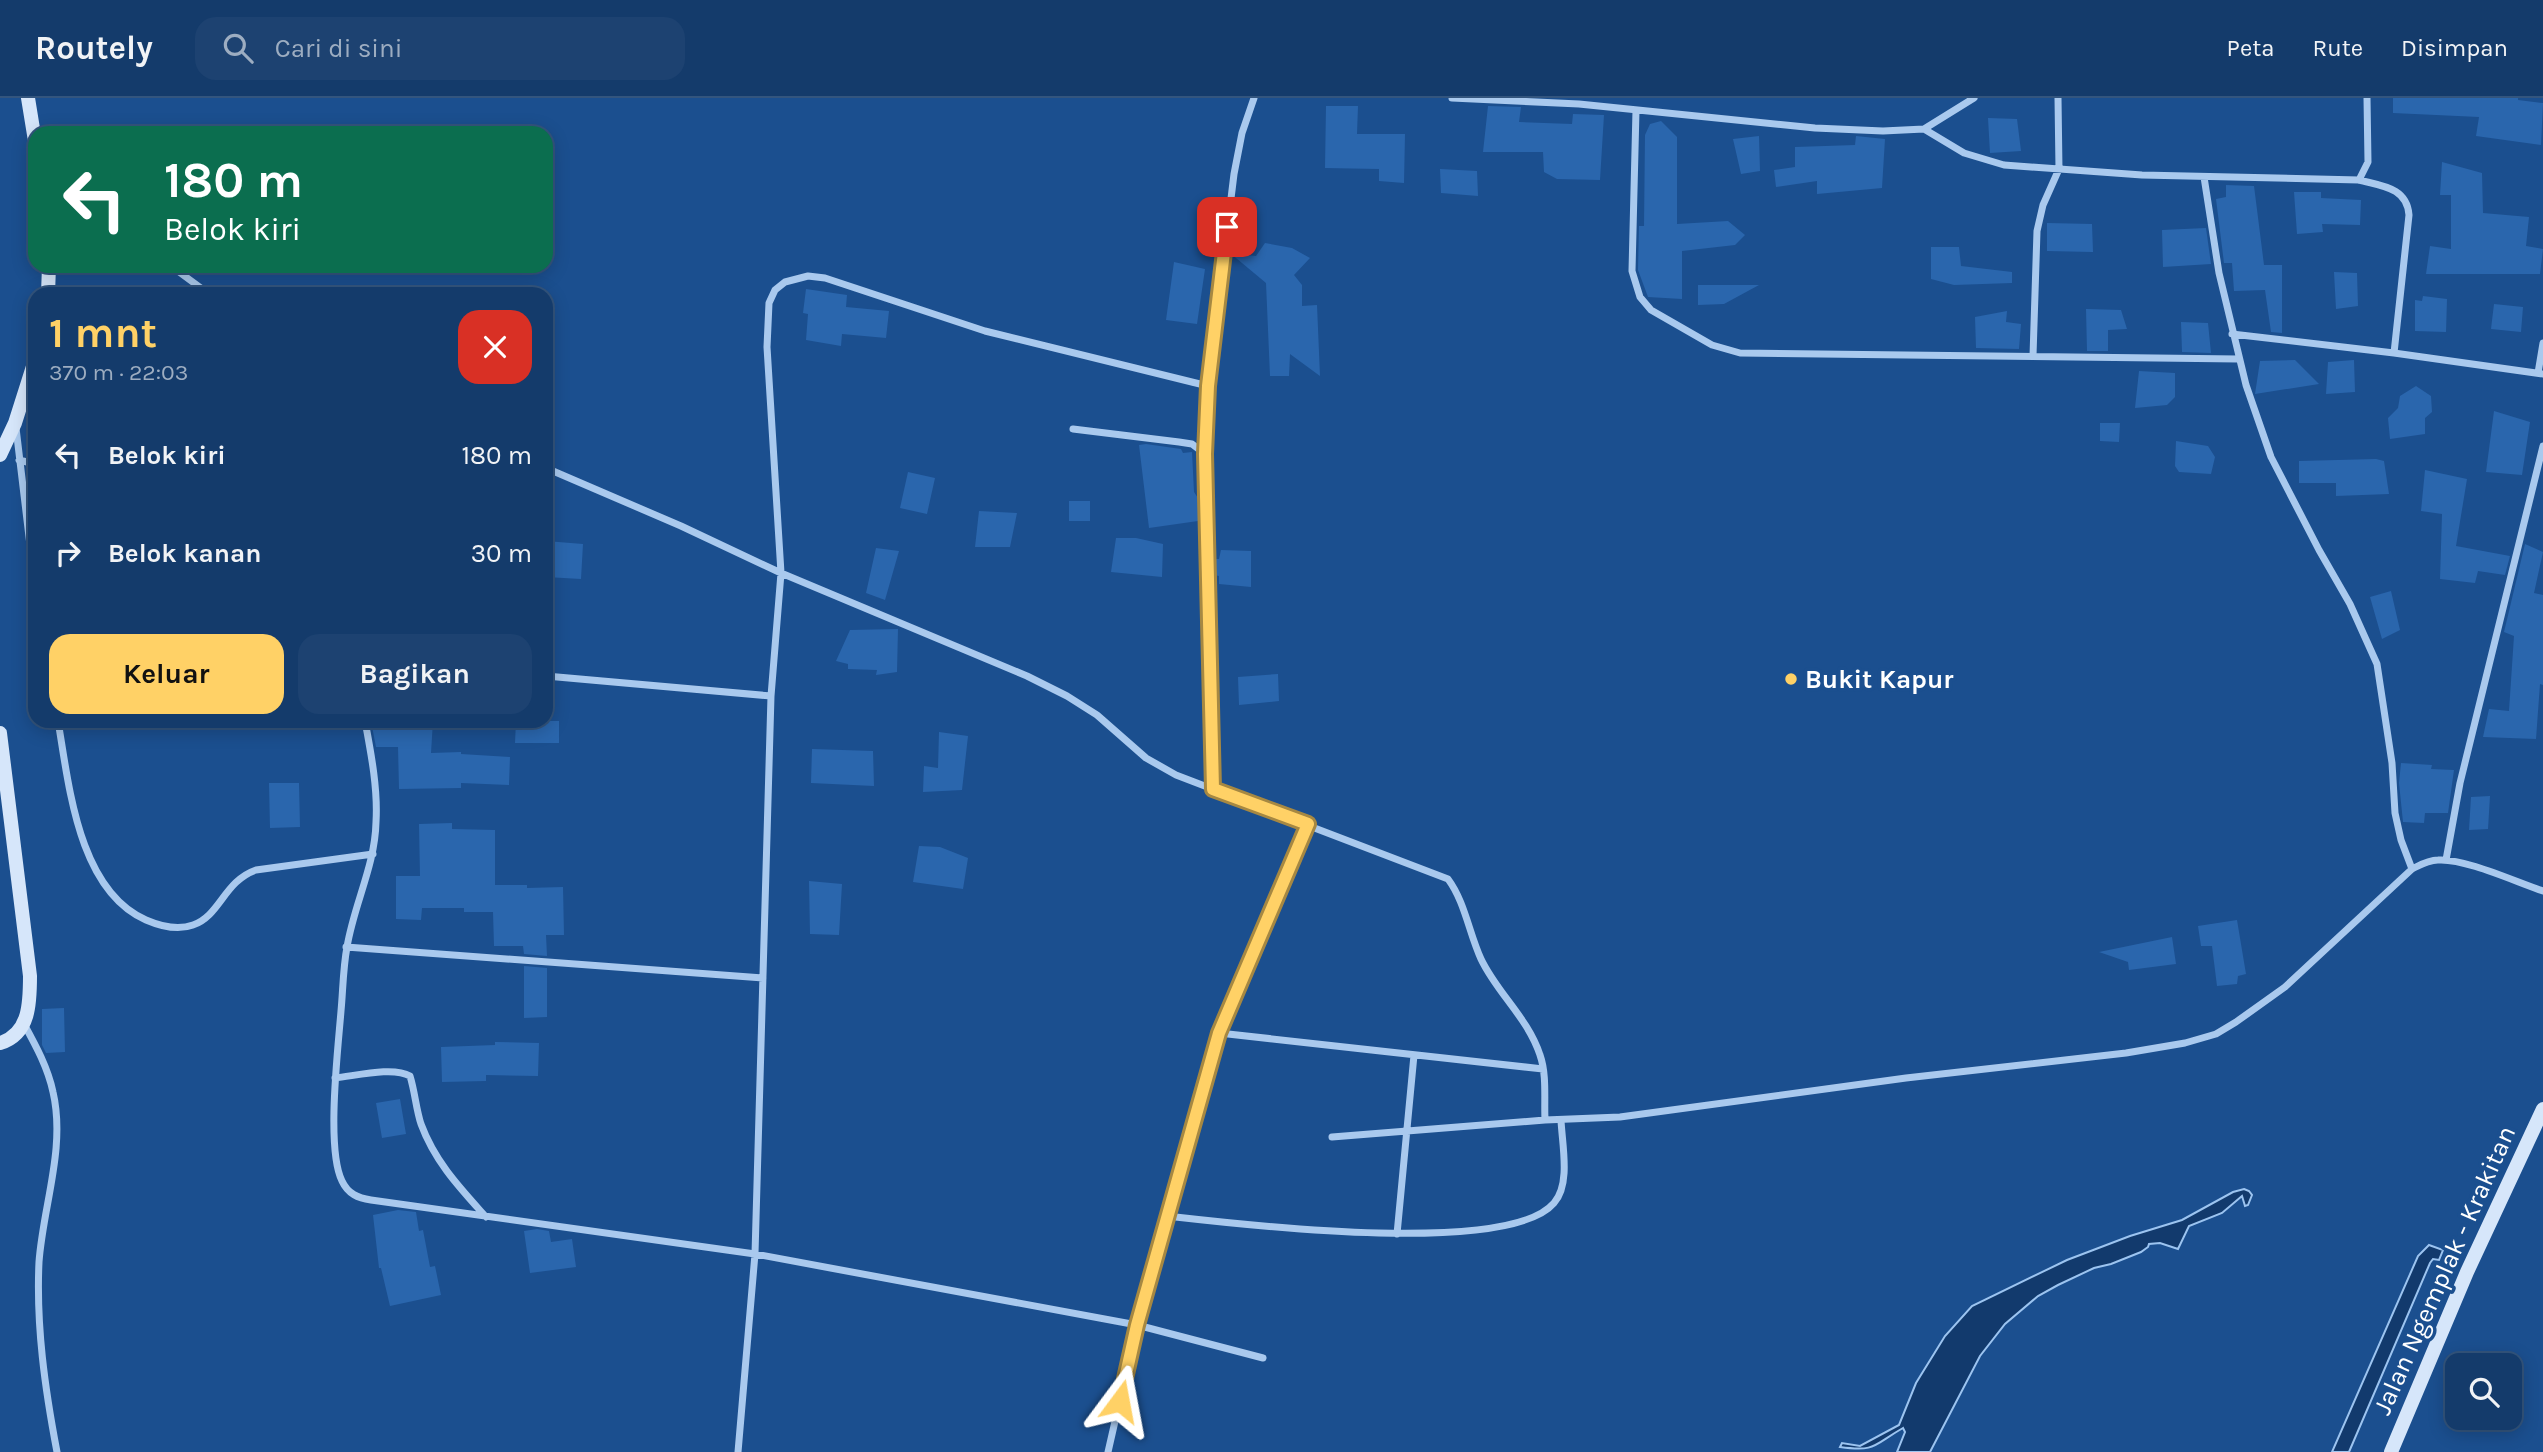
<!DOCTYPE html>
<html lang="id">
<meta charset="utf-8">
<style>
:root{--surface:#143b6b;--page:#1d4271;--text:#f1f3f6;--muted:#9dadc1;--line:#33557e;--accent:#ffd166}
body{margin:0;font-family:Karla,sans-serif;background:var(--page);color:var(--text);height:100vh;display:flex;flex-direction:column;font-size:26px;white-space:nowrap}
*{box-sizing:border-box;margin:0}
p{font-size:23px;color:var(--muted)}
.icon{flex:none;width:38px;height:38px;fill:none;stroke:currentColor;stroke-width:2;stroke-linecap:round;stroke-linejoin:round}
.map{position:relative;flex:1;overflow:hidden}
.details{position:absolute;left:28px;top:189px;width:525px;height:441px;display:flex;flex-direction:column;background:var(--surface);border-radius:21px;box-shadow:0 4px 18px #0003,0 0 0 2px var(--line)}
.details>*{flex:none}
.guide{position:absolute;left:28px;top:28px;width:525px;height:147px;border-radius:21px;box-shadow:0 4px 18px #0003,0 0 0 2px var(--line);background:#0b6e4f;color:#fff;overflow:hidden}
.controls{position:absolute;left:2445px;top:1255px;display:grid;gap:14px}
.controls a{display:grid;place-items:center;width:77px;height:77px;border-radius:14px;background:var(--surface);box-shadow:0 4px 18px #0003,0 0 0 2px var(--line);font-size:35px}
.pin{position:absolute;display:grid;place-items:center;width:60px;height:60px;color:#fff;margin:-30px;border-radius:14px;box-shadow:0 4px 10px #0006}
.me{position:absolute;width:77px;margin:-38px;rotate:13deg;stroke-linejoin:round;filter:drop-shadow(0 0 5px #0008)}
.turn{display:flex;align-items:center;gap:24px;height:147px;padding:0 21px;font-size:32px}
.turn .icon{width:91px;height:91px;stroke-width:2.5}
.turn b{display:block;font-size:49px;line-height:60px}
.round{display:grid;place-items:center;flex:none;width:74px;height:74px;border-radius:21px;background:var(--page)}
.overview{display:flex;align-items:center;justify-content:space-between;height:119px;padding:0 21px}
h1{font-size:42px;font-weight:700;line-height:52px;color:var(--accent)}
.button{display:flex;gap:14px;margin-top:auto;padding:14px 21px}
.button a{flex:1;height:80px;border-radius:21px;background:var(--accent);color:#111;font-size:28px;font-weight:700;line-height:80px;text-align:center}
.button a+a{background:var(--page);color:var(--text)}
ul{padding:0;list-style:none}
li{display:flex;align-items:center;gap:21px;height:98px;padding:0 21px}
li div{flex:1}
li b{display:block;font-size:26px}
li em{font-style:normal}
header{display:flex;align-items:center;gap:42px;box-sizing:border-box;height:98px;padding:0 35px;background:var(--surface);border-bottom:2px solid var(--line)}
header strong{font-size:33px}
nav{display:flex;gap:38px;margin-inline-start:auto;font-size:24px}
.search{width:490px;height:63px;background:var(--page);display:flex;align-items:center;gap:18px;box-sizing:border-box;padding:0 24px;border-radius:21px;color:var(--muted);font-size:26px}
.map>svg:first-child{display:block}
.water{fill:#123a6d;stroke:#9cc4f0;stroke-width:2}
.building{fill:#2a66ad}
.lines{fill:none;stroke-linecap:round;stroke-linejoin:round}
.street{stroke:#a9c9ee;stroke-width:7}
.secondary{stroke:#d6e6fa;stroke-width:14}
.route-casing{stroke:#a68842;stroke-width:18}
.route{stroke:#ffd166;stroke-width:12}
.poi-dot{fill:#ffd166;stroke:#1b4f8f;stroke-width:2.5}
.labels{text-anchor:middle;stroke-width:7;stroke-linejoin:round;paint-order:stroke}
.poi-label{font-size:26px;font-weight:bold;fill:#fff;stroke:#1b4f8f;text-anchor:start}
.street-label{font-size:26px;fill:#fff;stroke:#1b4f8f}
</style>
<header>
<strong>Routely</strong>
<div class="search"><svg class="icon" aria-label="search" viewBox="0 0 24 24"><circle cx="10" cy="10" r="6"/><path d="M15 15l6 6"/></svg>Cari di sini</div>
<nav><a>Peta</a><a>Rute</a><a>Disimpan</a></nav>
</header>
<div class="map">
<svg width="2543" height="1354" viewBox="0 0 2543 1354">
<rect width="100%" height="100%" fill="#1b4f8f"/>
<path class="water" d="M2244 1091 2249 1093 2252 1097 2248 1107 2245 1108 2242 1098 2222 1115 2189 1128 2178 1151 2160 1145 2149 1146 2148 1149 2141 1154 2111 1166 2094 1170 2058 1187 2038 1198 2005 1226 1980 1258 1930 1354H1897L1905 1334 1903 1330C1873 1347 1877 1354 1840 1349L1842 1345 1860 1348 1899 1327 1916 1285 1924 1272 1945 1238 1972 1208 2067 1162 2130 1138 2182 1122 2233 1094Z
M2429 1147 2443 1152 2439 1162 2433 1161 2430 1165 2349 1354H2332L2418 1158Z"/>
<path class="building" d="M2393 0H2518V2L2543 5 2541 47 2476 38 2479 19 2393 15Z
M1326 8H1358L1357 36H1405L1404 85 1379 83V71L1325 70Z
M1488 8 1521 9 1519 24 1572 26 1573 16 1604 17 1600 82 1557 81 1544 74 1543 54H1483Z
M1988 20 2017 21 2021 53 1990 55Z
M1661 23 1677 39V126L1728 123 1745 137 1735 147 1682 153V201L1648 199 1638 172 1639 128H1644L1645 37 1650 26Z
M1759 38 1760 73 1741 76 1733 41Z
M1856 38 1885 41 1882 90 1817 96V83L1776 89 1774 72 1795 69V49L1855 47Z
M2442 64 2482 75 2483 115 2529 119 2526 148 2543 151 2540 176H2426L2430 148 2451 151V97H2440Z
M1440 71 1477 73 1478 98 1441 95Z
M2226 87 2254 88 2264 167H2282V235L2271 234 2265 192 2234 193 2232 165H2224L2216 101 2226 99Z
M2294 94H2321V100L2361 102 2360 127 2322 126 2323 134 2297 136Z
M2047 125 2092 126 2093 154 2047 153Z
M2206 130 2211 166 2163 169 2162 132Z
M1265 145 1292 150 1310 160 1294 177 1302 187V208L1317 207 1320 278 1290 256 1289 278H1270L1266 185 1230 155 1256 158Z
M1931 149H1959L1961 168 2012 174V185L1954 187 1931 181Z
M1174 164 1205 171 1197 226 1166 222Z
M2334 174 2357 175 2358 208 2336 211Z
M1698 187H1759L1724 206 1698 207Z
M806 191 847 197 846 209 889 213 886 240 842 236 841 248 806 242 808 216 803 215Z
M2423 198 2447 201 2446 234 2415 233V202L2422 203Z
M2494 206 2523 209 2521 234 2491 231Z
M2086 211 2121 212 2127 231 2108 232V253H2087Z
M2007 213 2006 224 2021 226 2019 251 1976 250 1975 219Z
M2181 224 2208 225 2211 255 2182 254Z
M2295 262 2319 286 2255 296 2260 263Z
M2354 262 2355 294 2326 296 2328 264Z
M2139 273 2175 275V299L2167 307 2135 310Z
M2416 288 2431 298 2432 314 2425 320V336L2390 341 2388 320 2398 310 2400 298Z
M2494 313 2530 324 2522 377 2486 374Z
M2100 325H2120L2119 344 2100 343Z
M2176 343 2208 348 2215 359 2211 376 2179 374 2175 368Z
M1146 346 1181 351 1183 355 1192 354 1194 394 1200 403 1198 423 1149 430 1139 347Z
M2376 361 2384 363 2389 396 2336 398V385H2299V363Z
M2425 372 2467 381 2456 448 2510 458 2505 477 2478 473 2475 485 2440 481 2442 416 2421 413Z
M908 374 935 380 927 416 900 410Z
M1069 403H1090V423H1069Z
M979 413 1017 415 1010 449H975Z
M1116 440H1136L1163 446 1162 479 1111 474Z
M546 443 583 446 581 481 546 479Z
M2525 446 2543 454 2534 495 2543 497V587L2540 586 2536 641 2483 639 2489 611 2509 613 2514 538 2504 534Z
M876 450 899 453 885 502 866 495Z
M1221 452 1251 453V489L1219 486V478L1214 477V461H1219Z
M2391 493 2400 532 2382 541 2370 499Z
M898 531 897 574 876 577 877 572 848 571V566L836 563 850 532Z
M1278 576 1279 603 1239 607 1238 579Z
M371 623H433L431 655 461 654V656L510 659 509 687 461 685V690L399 691 398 649H376Z
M516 623H559V645H515Z
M939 634 968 638 962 692 923 694 924 668 938 670Z
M812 651 873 653 874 688 811 685Z
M2401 665 2432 667 2431 671 2454 672 2448 715H2425L2424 725 2403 724 2399 685Z
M269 685H299L300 729 270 730Z
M2490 698 2488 731 2469 732 2471 699Z
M452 725V731L495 732V787H527V790L563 789 564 837H546L547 858 524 856 523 848H494L493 814H464V810H422L421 822 396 821V778H420L419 726Z
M919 748 940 749 968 760 963 791 913 784Z
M809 783 842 786 839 837 810 836Z
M2237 822 2246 876 2238 878 2237 886 2217 888 2212 848H2201L2198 828Z
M2172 839 2176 866 2129 872 2128 864 2099 854Z
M524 868 547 870V919L524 920Z
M64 910 65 954 46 955 42 947V911Z
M495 944 539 945 538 978 486 977V983L442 984 441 949 495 947Z
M400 1001 406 1036 382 1040 376 1005Z
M398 1112 416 1114 419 1133 423 1132 430 1169 435 1168 441 1197 390 1208 381 1170H379L373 1117Z
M537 1131 549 1133 551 1144 572 1141 576 1169 530 1175 524 1133Z"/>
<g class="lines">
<path class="street" d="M1452 0 1579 6 1815 30 1883 33 1924 31 1974 0
M1636 12 1632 173 1640 199 1651 212 1712 247 1740 255 2238 261
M1924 31 1964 55 2004 67 2142 77 2359 82C2381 88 2407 89 2409 117L2394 255
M2204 79 2219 175 2246 287 2271 359 2319 452 2350 506 2377 566 2392 665 2395 715 2401 742 2412 771
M2359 82 2368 64 2367 0
M171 168 209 196
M2232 236 2394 255 2543 276
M2033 258 2037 133 2043 107 2059 71 2058 0
M2538 275 2543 245
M16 330 35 489
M1073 331 1179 344 1192 346 1205 356
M19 362 35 366
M546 370 681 428 781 475 1027 578 1067 598 1097 617 1146 660 1176 677 1448 781C1465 804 1469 835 1481 861 1497 895 1528 920 1540 957 1547 977 1544 1001 1545 1022
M546 578 771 598
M58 623C69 687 78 792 146 822 160 828 177 833 193 827 220 818 224 783 256 772L373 756
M365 623C371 655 378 691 376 724 375 768 354 806 347 849 343 870 343 892 341 913 338 951 326 1051 342 1083 348 1096 358 1100 371 1102L755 1156 1137 1227 1263 1260
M1213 691 1205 356 1208 288 1234 76 1242 35 1254 0
M2446 762 2460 685 2543 348
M346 849 763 880
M24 926C36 948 48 970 53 994 66 1050 43 1108 39 1164 36 1228 45 1291 57 1354
M1219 935 1543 971
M335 980C355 978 393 968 410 978 415 994 416 1011 421 1026 435 1064 460 1090 486 1119
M1332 1039 1545 1022 1620 1019 1906 980 2126 955 2185 945 2216 936 2236 924 2285 889 2412 771C2420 767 2428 762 2438 762 2464 760 2516 784 2543 793
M1167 1118C1238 1126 1508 1159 1554 1105 1571 1086 1562 1046 1561 1022
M1397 1136 1414 957
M738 1354 755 1156 771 598 781 475 767 249 769 205 775 192 785 184 808 178 825 180 985 233 1208 288
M1108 1354 1137 1227 1219 935 1308 726"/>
<path class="secondary" d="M28 0 35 43
M48 196 49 168
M0 357 15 325 35 262
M0 635 30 878C30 904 30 936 0 945
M2391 1354 2467 1174 2543 1011"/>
</g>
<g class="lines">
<defs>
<path id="route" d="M1120 1303 1137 1227 1219 935 1308 726 1213 691 1205 356 1208 288 1227 129"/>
</defs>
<use href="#route" class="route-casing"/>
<use href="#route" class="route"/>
</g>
<circle class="poi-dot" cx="1791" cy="581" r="7"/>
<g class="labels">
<g class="poi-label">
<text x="1805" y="590">Bukit Kapur</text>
</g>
<g class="street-label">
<text transform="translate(2444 1172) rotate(-66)" y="9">Jalan Ngemplak - Krakitan</text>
</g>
</g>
</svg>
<div class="controls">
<a><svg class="icon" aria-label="search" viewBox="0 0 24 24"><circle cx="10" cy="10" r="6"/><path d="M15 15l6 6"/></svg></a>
</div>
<div class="pin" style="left:1227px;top:129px;background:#d93025"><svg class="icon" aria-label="arrive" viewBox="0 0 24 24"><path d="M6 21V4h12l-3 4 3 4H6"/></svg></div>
<svg class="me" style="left:1120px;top:1303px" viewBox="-20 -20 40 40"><path d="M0-17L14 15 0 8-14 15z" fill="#ffd166" stroke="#fff" stroke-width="4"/></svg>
<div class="guide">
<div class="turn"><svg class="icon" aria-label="left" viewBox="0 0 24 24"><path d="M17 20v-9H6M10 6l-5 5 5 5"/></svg><div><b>180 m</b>Belok kiri</div></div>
</div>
<section class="details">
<div class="overview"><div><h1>1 mnt</h1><p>370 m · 22:03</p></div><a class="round" style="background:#d93025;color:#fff"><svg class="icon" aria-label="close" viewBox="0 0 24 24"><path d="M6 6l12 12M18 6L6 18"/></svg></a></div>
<ul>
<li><svg class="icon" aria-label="left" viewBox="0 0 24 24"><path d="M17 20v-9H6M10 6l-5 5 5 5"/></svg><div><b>Belok kiri</b></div><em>180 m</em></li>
<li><svg class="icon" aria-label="right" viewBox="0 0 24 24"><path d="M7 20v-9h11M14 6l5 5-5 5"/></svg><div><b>Belok kanan</b></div><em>30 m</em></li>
</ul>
<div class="button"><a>Keluar</a><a>Bagikan</a></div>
</section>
</div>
